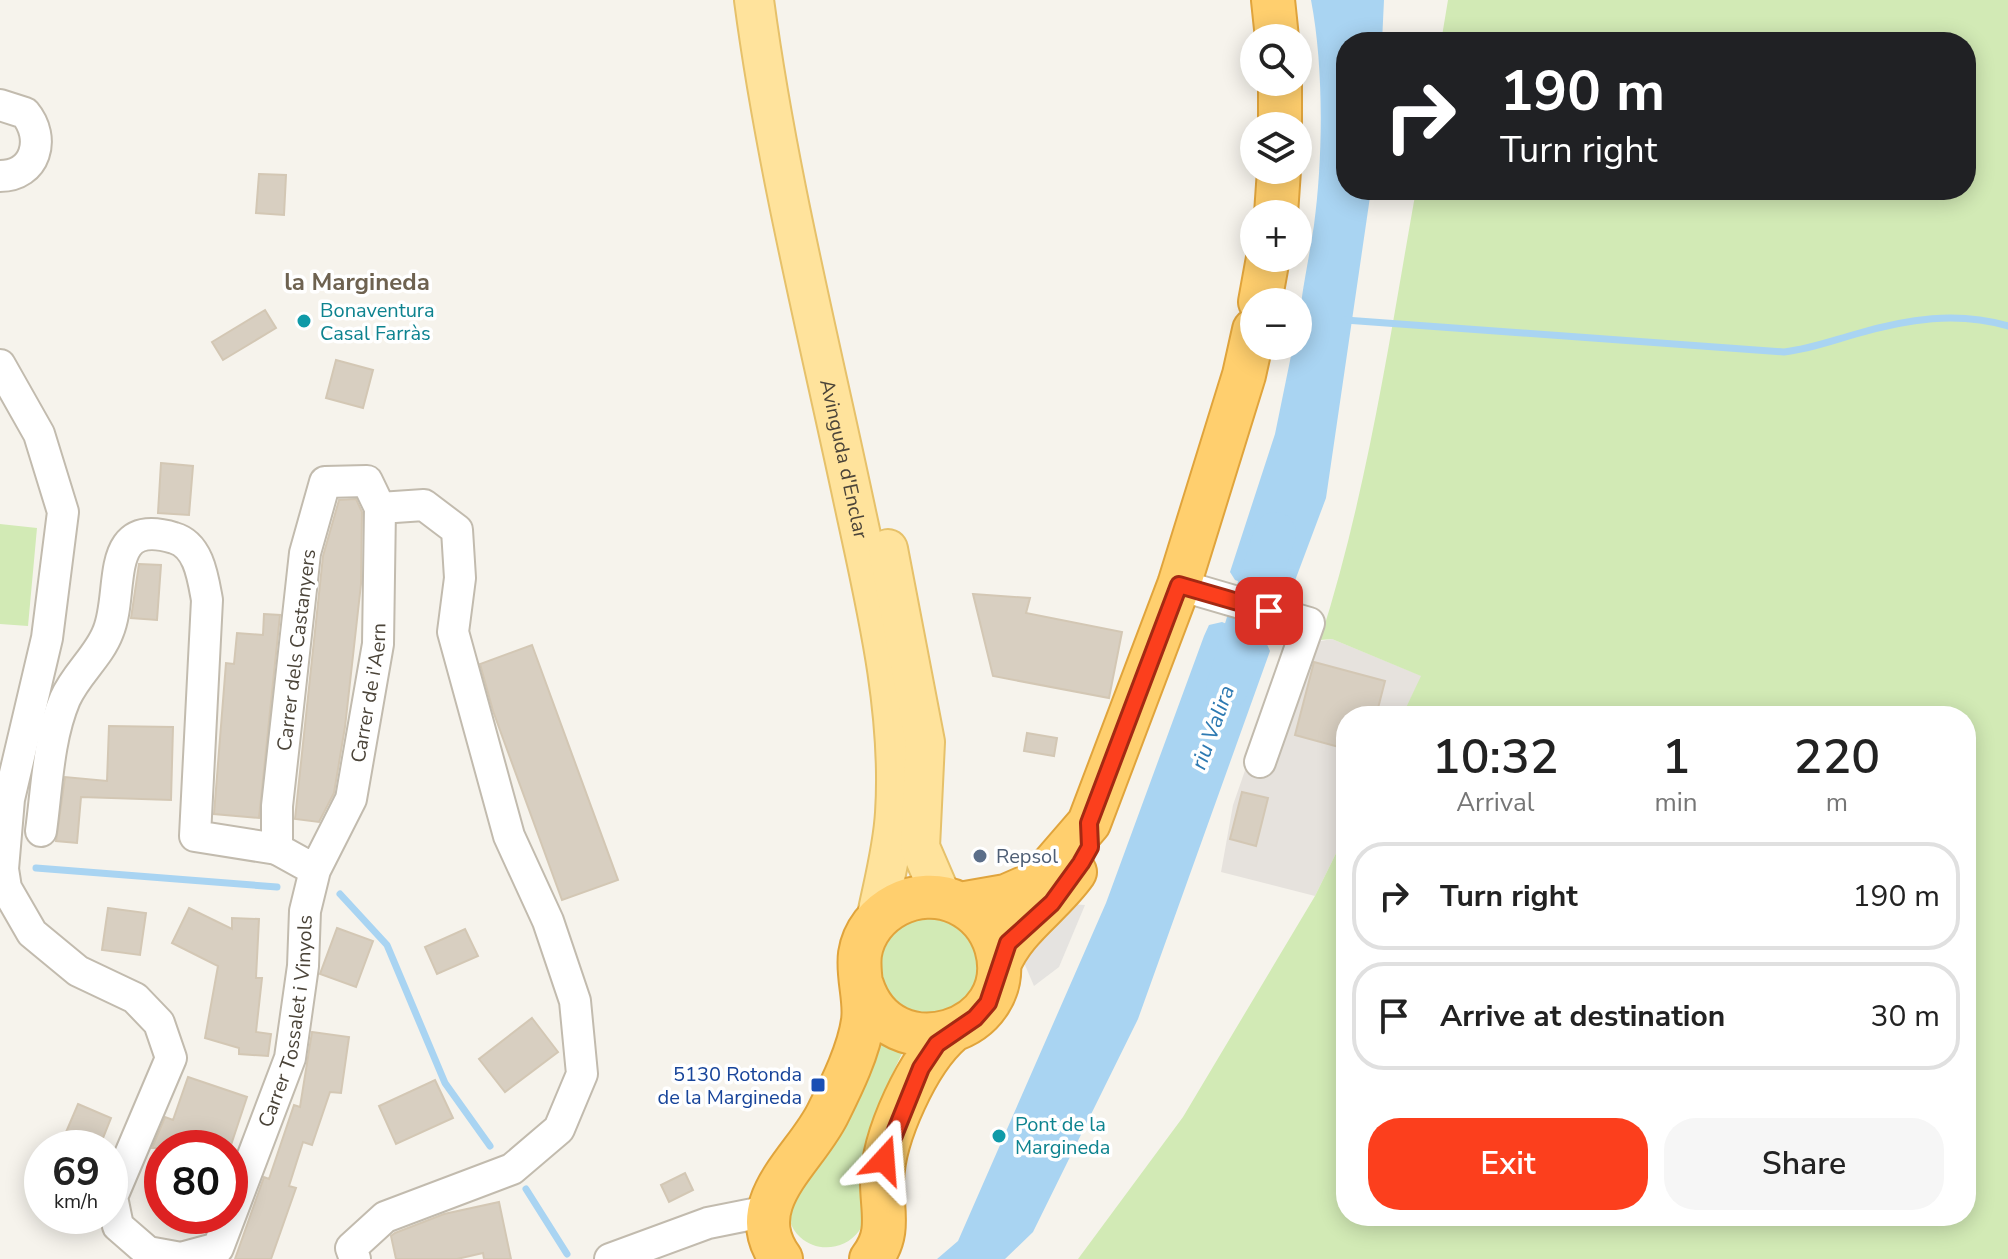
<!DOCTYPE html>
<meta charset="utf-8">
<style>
:root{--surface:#fff;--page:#f6f6f6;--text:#222;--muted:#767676;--line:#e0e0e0;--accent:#fc3f1d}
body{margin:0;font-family:"Nunito Sans",sans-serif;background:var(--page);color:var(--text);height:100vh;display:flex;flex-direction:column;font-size:30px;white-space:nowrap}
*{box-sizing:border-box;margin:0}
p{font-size:26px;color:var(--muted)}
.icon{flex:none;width:44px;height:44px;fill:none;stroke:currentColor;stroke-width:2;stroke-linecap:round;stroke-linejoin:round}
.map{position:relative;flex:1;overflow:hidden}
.drawer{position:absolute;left:1336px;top:706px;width:640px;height:520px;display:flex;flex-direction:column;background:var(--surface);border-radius:32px;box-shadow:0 4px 20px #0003}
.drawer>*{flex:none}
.hud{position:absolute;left:1336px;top:32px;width:640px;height:168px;border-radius:32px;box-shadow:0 4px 20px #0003;background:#202124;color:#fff;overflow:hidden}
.controls{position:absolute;left:1240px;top:24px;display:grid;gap:16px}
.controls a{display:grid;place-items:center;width:72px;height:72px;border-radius:50%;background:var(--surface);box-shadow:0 4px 20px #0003;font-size:40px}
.speed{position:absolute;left:24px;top:1130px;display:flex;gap:16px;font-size:40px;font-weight:700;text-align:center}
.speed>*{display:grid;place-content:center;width:104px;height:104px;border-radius:50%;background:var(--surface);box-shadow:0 4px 20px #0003;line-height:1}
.speed small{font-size:20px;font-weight:400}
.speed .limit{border:12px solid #d22;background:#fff;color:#111}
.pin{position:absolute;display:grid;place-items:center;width:68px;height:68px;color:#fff;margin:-34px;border-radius:16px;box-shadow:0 4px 12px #0006}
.me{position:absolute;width:88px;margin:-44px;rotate:19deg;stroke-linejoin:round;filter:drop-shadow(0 0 6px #0008)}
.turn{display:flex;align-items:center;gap:28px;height:168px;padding:0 32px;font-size:36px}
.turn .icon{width:104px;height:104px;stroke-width:2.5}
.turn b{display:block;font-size:56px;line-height:68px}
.eta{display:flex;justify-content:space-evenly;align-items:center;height:136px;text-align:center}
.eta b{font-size:48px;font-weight:600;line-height:56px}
.action{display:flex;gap:16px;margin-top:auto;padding:16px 32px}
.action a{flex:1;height:92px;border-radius:32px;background:var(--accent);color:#fff;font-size:32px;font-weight:600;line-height:92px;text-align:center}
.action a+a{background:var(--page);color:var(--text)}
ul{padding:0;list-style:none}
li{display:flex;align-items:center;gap:24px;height:108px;margin:0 16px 12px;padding:0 16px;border:4px solid var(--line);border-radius:32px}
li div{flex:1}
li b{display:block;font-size:30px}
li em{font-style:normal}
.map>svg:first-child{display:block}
.industrial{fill:#e6e2dd}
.green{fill:#d2eab5}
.parking{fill:#e5e3e0}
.water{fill:#a9d4f2}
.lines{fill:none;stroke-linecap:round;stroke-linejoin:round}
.stream{stroke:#a9d4f2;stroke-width:7}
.river{stroke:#a9d4f2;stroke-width:42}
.building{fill:#d8cfc1;stroke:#d3c7b4;stroke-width:2}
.minor-casing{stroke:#c2bbae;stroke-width:34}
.major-casing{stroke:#e6c16a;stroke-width:42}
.highway-casing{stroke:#e0a43c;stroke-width:46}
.minor{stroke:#fff;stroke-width:30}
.major{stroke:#ffe39c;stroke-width:38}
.highway{stroke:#ffcf6e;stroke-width:42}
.route-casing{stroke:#a42913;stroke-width:20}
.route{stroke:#fc3f1d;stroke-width:14}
.culture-dot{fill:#0f9aa8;stroke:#fff;stroke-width:3}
.service-dot{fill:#5c6f8a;stroke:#fff;stroke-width:3}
.transit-dot{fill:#1a4fb4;stroke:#fff;stroke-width:3}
.labels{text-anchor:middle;stroke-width:7;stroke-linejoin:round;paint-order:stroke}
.culture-label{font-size:20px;fill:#0d838f;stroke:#fff;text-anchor:start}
.street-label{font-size:20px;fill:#4b4439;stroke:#fff}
.service-label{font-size:20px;fill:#4e5e75;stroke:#fff;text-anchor:start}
.transit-label{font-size:20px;fill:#164399;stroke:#fff;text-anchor:end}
.water-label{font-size:22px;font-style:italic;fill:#2e7ab2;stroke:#fff}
.quarter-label{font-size:24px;font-weight:bold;fill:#6e6250;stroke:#fff}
</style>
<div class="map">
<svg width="2008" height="1259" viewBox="0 0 2008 1259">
<rect width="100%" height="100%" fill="#f6f3ec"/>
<path class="industrial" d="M1332 639 1422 676 1402 716H1346V833L1315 896 1221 872 1233 805 1288 647Z"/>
<path class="green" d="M1448 0H2008V1259H1078L1183 1117 1315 896 1346 833V1216H1966V716H1402L1421 676 1332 639 1320 640C1367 493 1389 342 1416 190H1966V42H1441Z
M0 524 37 528 28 626 0 624Z
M881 967a48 48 0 1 1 96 0a48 48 0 1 1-96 0Z
M880 1035 907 1044C890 1077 863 1133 862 1171 861 1189 870 1215 859 1231 845 1250 817 1253 800 1237 790 1228 788 1216 788 1204L842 1132Z"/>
<path class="parking" d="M1070 904 1085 905 1059 967 1034 986 1022 958Z"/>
<path class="water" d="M1311 0H1384L1382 42H1346V190H1371L1326 498 1293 586 1275 594 1235 580 1230 572 1275 434 1293 346H1298C1298 305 1308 266 1314 225 1323 158 1324 67 1311 0Z
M1222 622 1265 640 1270 651 1138 1019 1033 1232 1005 1259H937L958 1241 1106 903 1204 636 1209 625Z"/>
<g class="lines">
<path class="stream" d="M1345 320 1784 352C1810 349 1831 341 1856 334 1907 319 1957 311 2008 326
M36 868 277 887
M340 894 387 945 445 1083 490 1146
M526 1189 567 1254"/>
<path class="river" d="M1227 688 1275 533"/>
</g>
<path class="building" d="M259 174 286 175 284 215 256 213Z
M265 310 276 328 223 360 212 342Z
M336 360 373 370 363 408 326 398Z
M161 463 193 466 189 515 158 513Z
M356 499 362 512 361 584 345 727 334 793 319 822 295 819 323 556 339 500Z
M139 564 161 565 157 620 131 618Z
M973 594 1030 598 1026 613 1122 632 1109 698 993 676Z
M264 614 280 615 259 818 214 814 226 663 234 664 237 633 263 635Z
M532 645 618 880 562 900 493 711 480 664Z
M1314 662 1385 681 1376 716H1346V749L1295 735Z
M109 726 173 727 171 800 81 797 77 843 56 841 65 777 107 781Z
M1027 733 1057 738 1054 756 1024 751Z
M1242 792 1268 798 1256 846 1230 839Z
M108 908 146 913 140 955 102 950Z
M189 908 232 929V918L259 919 256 978H262L256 1032 271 1034 268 1056 239 1054V1048L205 1038 218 966 172 943Z
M337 928 373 941 356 987 320 974Z
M465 929 478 956 437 974 425 947Z
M532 1018 558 1052 505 1092 479 1059Z
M312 1032 349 1037 341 1093 330 1092 312 1145 303 1142 289 1186 296 1188 271 1259H235L264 1177 269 1179 294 1105 300 1107Z
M188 1077 247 1097 230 1148H152L165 1117 173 1120Z
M435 1080 453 1118 396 1144 379 1106Z
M78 1104 111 1118 99 1148 64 1137Z
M685 1173 693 1190 669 1202 661 1185Z
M499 1202 511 1259H484L483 1253 457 1259H396L391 1236 395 1233 444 1214Z"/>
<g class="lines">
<defs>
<g id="minor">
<path d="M0 105 25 113C46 138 36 176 0 176"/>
<path id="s1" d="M0 365 39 434 63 512 47 638 9 799 3 869 6 888 32 933 78 971 135 998 159 1023 171 1058 112 1197 118 1226 148 1252 181 1258 218 1248 290 1058 303 966 305 911 315 870 351 799 378 644 380 508 367 481 325 482 305 553 277 806V849L315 870"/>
<path d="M1179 585 1309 623 1260 762"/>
<path d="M41 831C47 788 48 739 65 699 76 674 99 656 108 632 125 592 102 516 174 538 199 545 203 578 207 600L195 836 277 849"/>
<path d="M355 1259 351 1248 385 1217 512 1169 559 1129 582 1074 575 1001 548 921 509 836 453 632 460 578 457 530 424 505 380 508"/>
<path d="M610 1259 708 1223 768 1211"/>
</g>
<g id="major">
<path id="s2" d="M754 0C776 165 816 326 851 489 873 593 902 705 895 813 893 849 883 885 876 920"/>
<path d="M888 549 925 742 920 847 942 898"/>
</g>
<path id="highway" d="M1273 0 1277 38
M1280 126V82
M1276 214 1279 170
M1260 302 1268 258
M960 904 1006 896 1038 882 1089 823 1179 585 1244 375 1254 330
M999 965C1014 927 1051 906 1075 872
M781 1259C740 1202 807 1159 829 1111 842 1085 859 1050 863 1021 866 999 857 976 860 954 867 910 918 884 958 903 977 912 990 927 996 947 1021 1033 890 1073 862 985
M871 1259C891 1234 882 1211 882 1182 883 1136 918 1060 952 1031"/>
</defs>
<use href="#minor" class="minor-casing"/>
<use href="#major" class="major-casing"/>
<use href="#highway" class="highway-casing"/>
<use href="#minor" class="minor"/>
<use href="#major" class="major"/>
<use href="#highway" class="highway"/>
</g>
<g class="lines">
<defs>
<path id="route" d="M884 1160 921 1068 937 1044 975 1018 988 1003 1008 943 1052 903 1081 863 1090 847 1089 823 1179 585 1269 611"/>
</defs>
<use href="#route" class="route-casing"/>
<use href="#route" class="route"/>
</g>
<g class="culture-dot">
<circle cx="304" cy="321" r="8"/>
<circle cx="999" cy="1136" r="8"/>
</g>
<circle class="service-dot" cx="980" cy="856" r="8"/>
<rect class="transit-dot" x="810" y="1077" width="16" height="16" rx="4"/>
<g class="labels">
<g class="culture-label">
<text x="320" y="317">Bonaventura<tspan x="320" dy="23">Casal Farràs</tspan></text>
<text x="1015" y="1131">Pont de la<tspan x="1015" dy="23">Margineda</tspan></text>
</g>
<g class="street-label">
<text dy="7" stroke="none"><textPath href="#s2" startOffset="468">Avinguda d'Enclar</textPath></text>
<text transform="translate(296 650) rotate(-83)" y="7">Carrer dels Castanyers</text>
<text dy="7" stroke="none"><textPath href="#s1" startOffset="1662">Carrer de i'Aern</textPath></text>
<text dy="7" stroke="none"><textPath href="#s1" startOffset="1320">Carrer Tossalet i Vinyols</textPath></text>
</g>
<g class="service-label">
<text x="996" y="863">Repsol</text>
</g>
<g class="transit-label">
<text x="802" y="1081">5130 Rotonda<tspan x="802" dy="23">de la Margineda</tspan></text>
</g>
<g class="water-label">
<text transform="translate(1212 727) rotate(-70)" y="8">riu Valira</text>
</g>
<g class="quarter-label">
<text x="357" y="290">la Margineda</text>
</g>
</g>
</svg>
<div class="controls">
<a><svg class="icon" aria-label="search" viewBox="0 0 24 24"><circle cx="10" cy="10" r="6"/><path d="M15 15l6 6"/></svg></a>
<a><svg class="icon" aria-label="layers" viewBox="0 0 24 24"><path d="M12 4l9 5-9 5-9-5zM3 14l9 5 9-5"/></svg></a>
<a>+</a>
<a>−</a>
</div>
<div class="speed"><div>69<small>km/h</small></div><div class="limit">80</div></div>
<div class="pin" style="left:1269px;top:611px;background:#d93025"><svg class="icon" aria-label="arrive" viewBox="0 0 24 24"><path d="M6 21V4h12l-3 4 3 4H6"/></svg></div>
<svg class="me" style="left:884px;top:1160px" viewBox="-20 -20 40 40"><path d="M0-17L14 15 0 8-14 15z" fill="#fc3f1d" stroke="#fff" stroke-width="4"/></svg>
<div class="hud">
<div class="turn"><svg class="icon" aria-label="right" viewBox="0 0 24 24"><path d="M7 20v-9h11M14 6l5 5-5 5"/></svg><div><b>190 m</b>Turn right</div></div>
</div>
<section class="drawer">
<div class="eta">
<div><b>10:32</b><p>Arrival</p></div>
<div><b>1</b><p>min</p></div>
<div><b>220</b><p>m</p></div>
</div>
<ul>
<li><svg class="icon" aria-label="right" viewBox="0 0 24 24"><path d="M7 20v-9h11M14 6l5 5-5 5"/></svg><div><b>Turn right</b></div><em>190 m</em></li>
<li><svg class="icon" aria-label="arrive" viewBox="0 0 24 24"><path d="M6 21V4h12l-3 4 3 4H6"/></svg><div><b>Arrive at destination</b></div><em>30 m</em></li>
</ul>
<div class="action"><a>Exit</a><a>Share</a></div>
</section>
</div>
